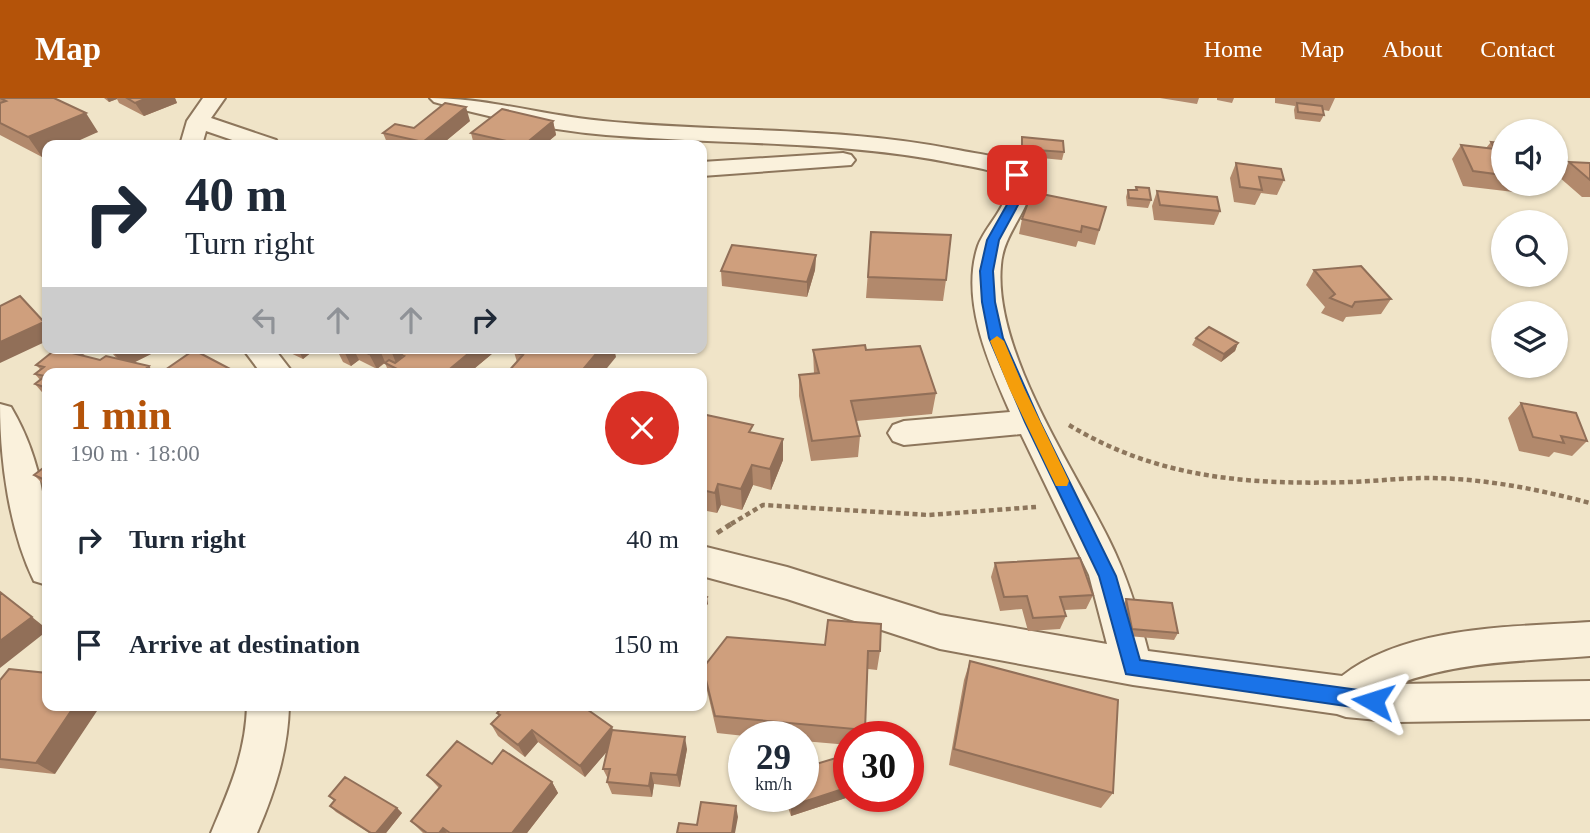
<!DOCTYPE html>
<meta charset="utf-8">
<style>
:root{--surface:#fff;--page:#f2f2f3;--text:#1f2937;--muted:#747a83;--accent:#b45309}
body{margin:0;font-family:Georgia,serif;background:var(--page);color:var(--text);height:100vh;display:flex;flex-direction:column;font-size:26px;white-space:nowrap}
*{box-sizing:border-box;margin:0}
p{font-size:23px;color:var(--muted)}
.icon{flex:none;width:38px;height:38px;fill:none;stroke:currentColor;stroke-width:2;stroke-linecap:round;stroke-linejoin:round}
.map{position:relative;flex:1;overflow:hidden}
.side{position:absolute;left:42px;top:270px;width:665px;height:343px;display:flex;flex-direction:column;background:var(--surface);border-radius:14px;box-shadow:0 2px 5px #0004}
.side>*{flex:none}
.banner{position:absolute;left:42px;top:42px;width:665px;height:214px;border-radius:14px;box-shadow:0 2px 5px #0004;background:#fff;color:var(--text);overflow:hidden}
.tools{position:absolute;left:1491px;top:21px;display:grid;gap:14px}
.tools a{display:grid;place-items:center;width:77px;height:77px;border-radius:50%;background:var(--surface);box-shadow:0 2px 5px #0004;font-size:35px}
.speed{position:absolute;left:728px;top:623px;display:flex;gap:14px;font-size:35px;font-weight:700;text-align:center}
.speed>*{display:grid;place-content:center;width:91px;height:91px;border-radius:50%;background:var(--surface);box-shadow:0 2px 5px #0004;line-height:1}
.speed small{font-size:18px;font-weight:400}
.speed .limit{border:10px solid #d22;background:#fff;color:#111}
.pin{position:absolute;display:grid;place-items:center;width:60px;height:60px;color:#fff;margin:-30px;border-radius:14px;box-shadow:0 4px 10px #0006}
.me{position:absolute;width:77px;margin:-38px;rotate:276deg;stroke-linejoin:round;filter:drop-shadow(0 0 5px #0008)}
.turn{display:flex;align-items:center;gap:24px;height:147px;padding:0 28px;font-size:32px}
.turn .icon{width:91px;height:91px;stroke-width:2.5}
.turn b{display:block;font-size:49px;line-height:60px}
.lanes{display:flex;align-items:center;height:66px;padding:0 28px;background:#0003;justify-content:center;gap:35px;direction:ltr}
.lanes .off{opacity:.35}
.round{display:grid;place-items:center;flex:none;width:74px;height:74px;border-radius:37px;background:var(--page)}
.overview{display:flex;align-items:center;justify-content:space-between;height:119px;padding:0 28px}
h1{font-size:42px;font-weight:800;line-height:52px;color:var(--accent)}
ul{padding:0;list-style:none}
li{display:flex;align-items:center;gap:21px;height:105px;padding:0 28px}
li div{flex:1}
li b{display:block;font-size:26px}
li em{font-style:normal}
header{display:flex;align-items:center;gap:42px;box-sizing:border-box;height:98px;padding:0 35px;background:var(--accent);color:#fff}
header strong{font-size:33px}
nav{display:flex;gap:38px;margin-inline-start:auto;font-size:24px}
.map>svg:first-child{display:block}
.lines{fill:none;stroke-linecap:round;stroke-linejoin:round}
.street-casing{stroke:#8d765c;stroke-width:4}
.path-far1{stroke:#8d765c;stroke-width:4.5;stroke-dasharray:5 3.5;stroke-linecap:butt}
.path{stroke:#8d765c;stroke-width:5;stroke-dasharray:6 4.5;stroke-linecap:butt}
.street{fill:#faf1dc;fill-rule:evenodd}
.wall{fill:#b2896c}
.shaded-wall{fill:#916f58}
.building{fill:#cf9f7d;stroke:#916f58;stroke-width:2}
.route{fill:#1a73e8;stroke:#114b97;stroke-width:2}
.slow{fill:#f59e0b}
</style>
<header>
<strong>Map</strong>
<nav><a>Home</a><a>Map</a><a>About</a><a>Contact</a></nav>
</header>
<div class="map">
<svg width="1590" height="735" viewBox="0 0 1590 735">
<rect width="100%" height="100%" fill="#f0e4c8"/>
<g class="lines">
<defs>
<path id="street" d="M203 0H225L211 20 276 42 279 47H247L206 33 202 47H180L187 23Z
M430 0C488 0 546 18 603 23 721 35 841 28 958 52 977 56 1002 58 1019 67 1028 72 1032 80 1032 89 1026 117 1003 137 1001 167 993 252 1072 367 1109 442 1127 478 1138 514 1148 553L1342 578C1406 528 1512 529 1590 524V558C1526 563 1459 563 1398 586L1590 583V621L1399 624 1346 619 1337 616 1133 587 940 551 787 501 702 478V448L787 469 940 517 1107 546 1089 477 1021 336 904 347 893 343 888 335 893 327 904 323 1010 314C989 266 960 202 978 148 986 126 1012 106 1007 81 994 71 973 69 957 66 842 42 723 47 606 37 547 32 491 20 434 4Z
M843 55 851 57 855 62 851 67 702 78V64Z
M247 250H277L276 253 293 275H261L246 255Z
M0 306 11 309C44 365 50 424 47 487L34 483C9 432 0 362 0 306Z
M247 607H289C288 653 275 693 257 735H211C229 692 246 655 247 607Z"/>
</defs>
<use href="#street" class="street-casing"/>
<path class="path-far1" d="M1069 327C1158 381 1250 387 1352 384 1377 383 1402 380 1427 380 1482 380 1537 391 1590 405
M731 426 763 407 928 417 1036 409"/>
<path class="path" d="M717 435 734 424"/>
<use href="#street" class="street"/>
</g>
<path class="wall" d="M0 0 98 34 47 47V57L42 59 0 37Z
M104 0H175L177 5 144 18 119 5 117 1 109 4Z
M1160 0H1199L1197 6Z
M1217 0H1234L1232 5 1217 2Z
M1275 0H1335L1329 13 1323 12 1324 17 1320 24 1295 21 1294 12 1295 8 1275 5Z
M470 23 441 47H388L383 35 414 30Z
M553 23 556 37 544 47H474L471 35Z
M1022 39 1064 54 1062 62 1021 58V46Z
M1491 44 1503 45V86H1529L1522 95 1463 88 1452 61 1461 47 1486 50Z
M1569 64 1590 65V99H1582L1559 79Z
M1236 65 1284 82 1277 97 1261 95 1255 107 1234 104 1230 80Z
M1136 89 1151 102 1148 110 1127 108 1126 99 1128 92H1135Z
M1157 93 1220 113 1214 127 1154 122 1152 108Z
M1106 109 1095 147 1078 143 1076 149 1019 136 1022 121Z
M871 134 946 182 943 203 866 200Z
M816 157 815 172 807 199 722 188 721 173Z
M1314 172 1391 201 1381 216 1346 219 1343 224 1321 215 1325 209 1306 187Z
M1196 240 1238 245 1235 253 1221 264 1192 247Z
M72 250H96L81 258 100 262 117 261 108 250 161 251 133 265 149 268 154 275H47V290L35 276 40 271 36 267 79 257Z
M280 250H326L320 255 313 253 303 261Z
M336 250H499L469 275H389L385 265 377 271 359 262 351 268 343 264Z
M813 252H866L936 295 932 316 856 323 860 338 858 359 811 363 799 298V277L814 276Z
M514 254 616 259 517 264Z
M35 286 47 290V300Z
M1521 305 1587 343 1572 358 1554 354 1549 359 1519 353 1508 320Z
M702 316 753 335 783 362 771 392 753 387 742 412 721 407 717 415 702 412Z
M47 367V390L34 377Z
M995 465 1093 497 1086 511 1064 512 1066 518 1060 531 1028 533 1022 511 1000 513 991 479Z
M1126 501 1178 535 1174 542 1128 538 1123 508Z
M727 539 880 553 877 572 868 571 864 639H849V647L803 643V639H754L717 635 706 588 703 570Z
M970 563 1113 695 1101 710 949 667 964 582Z
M0 582 55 676 0 670Z
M497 615 613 632 687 651 680 689 654 686 652 699 612 696 607 684 608 681 603 671 608 652 585 679 538 644 525 659 498 638 491 626 499 617Z
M492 666 552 684 558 695 527 735H423L411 723 439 690 427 677Z
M329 698 397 710 402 715 386 735H369L336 714 330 708 334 703Z
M784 698H852L791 718Z"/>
<path class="shaded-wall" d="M107 0H117V1L109 4Z
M147 0H175L177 5 144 18 135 5Z
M466 9 470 23 441 47H425L423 44Z
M86 15 98 34 69 47H47V57L42 59 28 39Z
M553 23 556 37 544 47H524Z
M816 157 815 172 807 199V184Z
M44 224 47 228V243L0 265V244Z
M1238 245 1235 253 1221 264 1224 256Z
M73 250H96L80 258Z
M120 250H161V251L125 269 113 254Z
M297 250H312L313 253 303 261Z
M317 250H326L320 255Z
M347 250H353L359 262 351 268 344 253Z
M377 250H379L385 264 377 271 369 256Z
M398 250H424L404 258 401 257 405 265 398 270 392 255Z
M475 250H499L469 275H445Z
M601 250H614L616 259 603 275H580Z
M149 268 154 275H141Z
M783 341V362L771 392 770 371Z
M752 367 753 387 742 412 741 391Z
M718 386 721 407 717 415 715 395Z
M707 499 708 506 702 513V504Z
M32 519 47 531V533L0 570V543Z
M75 607H101L55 676 36 665Z
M612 629 617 642 585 679 580 668Z
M532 632 538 644 525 659 518 647Z
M685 639 687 651 680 689 677 677Z
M651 675 654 686 652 699 649 688Z
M552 684 558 695 527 735H512Z
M849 689V698H852L791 718V708Z
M736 708 738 719 735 735H732Z
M397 710 402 715 386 735H376Z
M443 730 447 735H439Z"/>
<path class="building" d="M0 0H54L86 15 28 39 0 25V5L6 3Z
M127 0H147L135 5Z
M445 5 466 9 423 44 383 35 395 26 414 30Z
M1297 5 1322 8 1324 17 1298 14Z
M502 11 553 23 524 47 471 35Z
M1022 39 1063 43 1064 54 1022 51Z
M1491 44 1503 45V77L1473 73 1461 47 1495 51Z
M1569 64 1590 65V82Z
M1236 65 1281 71 1284 82 1259 79 1262 92 1240 89Z
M1136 89 1149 90 1151 102 1129 100 1128 92H1137Z
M1157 93 1217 99 1220 113 1160 107Z
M1032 94 1106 109 1099 132 1082 128 1081 134 1022 121Z
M871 134 951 137 946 182 868 179Z
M732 147 816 157 807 184 721 173Z
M1361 168 1391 201 1355 204 1352 209 1330 200 1335 196 1314 172Z
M20 198 44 224 0 244V208Z
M1209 229 1238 245 1224 256 1196 240Z
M865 247 866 252 920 248 936 295 851 303 860 338 812 343 799 277 819 275 813 252Z
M110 250H120L113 254Z
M357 250H377L369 256Z
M380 250H398L392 255Z
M409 250H475L445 275H405L385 265 389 262 395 265 404 258 401 257Z
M517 250H601L580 275H507L523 257 514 254Z
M56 251 100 262 106 258 149 268 141 275H47V290L35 286 45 278 35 276 44 269 36 267Z
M194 252 236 274 235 275H169L165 272Z
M1521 305 1576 315 1587 343 1561 338 1564 345 1533 339Z
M702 316 753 327 749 334 783 341 770 371 752 367 741 391 718 386 715 395 702 392Z
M47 367V383L34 377Z
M1080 460 1093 497 1060 499 1066 518 1033 520 1027 498 1004 499 995 465Z
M0 494 32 519 0 543Z
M702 496 707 499 702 504Z
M1126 501 1172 505 1178 535 1132 531Z
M828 522 881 526 880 553H868L865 632 715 618 703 570 727 539 825 547Z
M970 563 1118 602 1113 695 954 651Z
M9 571 47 575V607H75L36 665 0 661V582Z
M504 607H581L612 629 580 668 532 632 518 647 491 626 500 617 497 615Z
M612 632 685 639 677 677 651 675 649 688 607 684 610 671H603Z
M457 643 492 666 503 652 552 684 512 735H450L443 730 439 735H427L411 723 441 688 427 677Z
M849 656V689L791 708 788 698H803V670Z
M345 679 397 710 376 735H371L330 708 335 702 329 698Z
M701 704 736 708 732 735H677L679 725 697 727Z"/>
<path class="route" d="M1013 75 1023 77 1026 84 1024 96 999 142 993 173 995 204 1003 240 1040 324 1116 478 1140 562 1373 594 1380 596 1383 603 1380 609 1373 612 1126 576 1099 478 1025 324 989 240 982 204 980 173 987 142 1013 96Z"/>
<path class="slow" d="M997 238 1004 243 1024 290 1069 383 1067 388H1056L1009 290 990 243Z"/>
</svg>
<div class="tools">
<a><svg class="icon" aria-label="sound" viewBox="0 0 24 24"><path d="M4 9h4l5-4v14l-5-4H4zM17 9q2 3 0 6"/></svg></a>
<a><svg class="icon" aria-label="search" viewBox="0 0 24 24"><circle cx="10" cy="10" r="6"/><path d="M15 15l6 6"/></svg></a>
<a><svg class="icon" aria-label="layers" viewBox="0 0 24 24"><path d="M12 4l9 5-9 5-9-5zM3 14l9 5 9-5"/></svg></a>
</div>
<div class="speed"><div>29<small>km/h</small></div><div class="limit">30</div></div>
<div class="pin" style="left:1017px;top:77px;background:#d93025"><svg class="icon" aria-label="arrive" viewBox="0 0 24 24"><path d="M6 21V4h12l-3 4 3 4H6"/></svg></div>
<svg class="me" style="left:1373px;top:603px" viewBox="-20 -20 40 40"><path d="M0-17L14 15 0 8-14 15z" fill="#1a73e8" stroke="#fff" stroke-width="4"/></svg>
<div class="banner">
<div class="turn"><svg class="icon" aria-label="right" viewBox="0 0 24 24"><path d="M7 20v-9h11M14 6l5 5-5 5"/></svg><div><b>40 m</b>Turn right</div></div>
<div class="lanes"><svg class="icon off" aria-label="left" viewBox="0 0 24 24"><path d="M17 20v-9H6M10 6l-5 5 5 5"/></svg><svg class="icon off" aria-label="ahead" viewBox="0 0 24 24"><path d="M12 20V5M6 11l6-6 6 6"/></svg><svg class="icon off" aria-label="ahead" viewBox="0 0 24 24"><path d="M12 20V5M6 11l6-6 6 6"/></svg><svg class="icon" aria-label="right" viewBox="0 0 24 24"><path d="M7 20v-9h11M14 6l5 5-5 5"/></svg></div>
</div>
<section class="side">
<div class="overview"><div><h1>1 min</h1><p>190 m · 18:00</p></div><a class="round" style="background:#d93025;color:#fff"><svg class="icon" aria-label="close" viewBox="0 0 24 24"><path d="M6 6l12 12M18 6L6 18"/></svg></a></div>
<ul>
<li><svg class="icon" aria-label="right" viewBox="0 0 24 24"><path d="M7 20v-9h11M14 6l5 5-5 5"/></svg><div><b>Turn right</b></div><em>40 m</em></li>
<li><svg class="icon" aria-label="arrive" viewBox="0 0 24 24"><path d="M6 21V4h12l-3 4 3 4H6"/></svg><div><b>Arrive at destination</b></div><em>150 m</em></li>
</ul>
</section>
</div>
